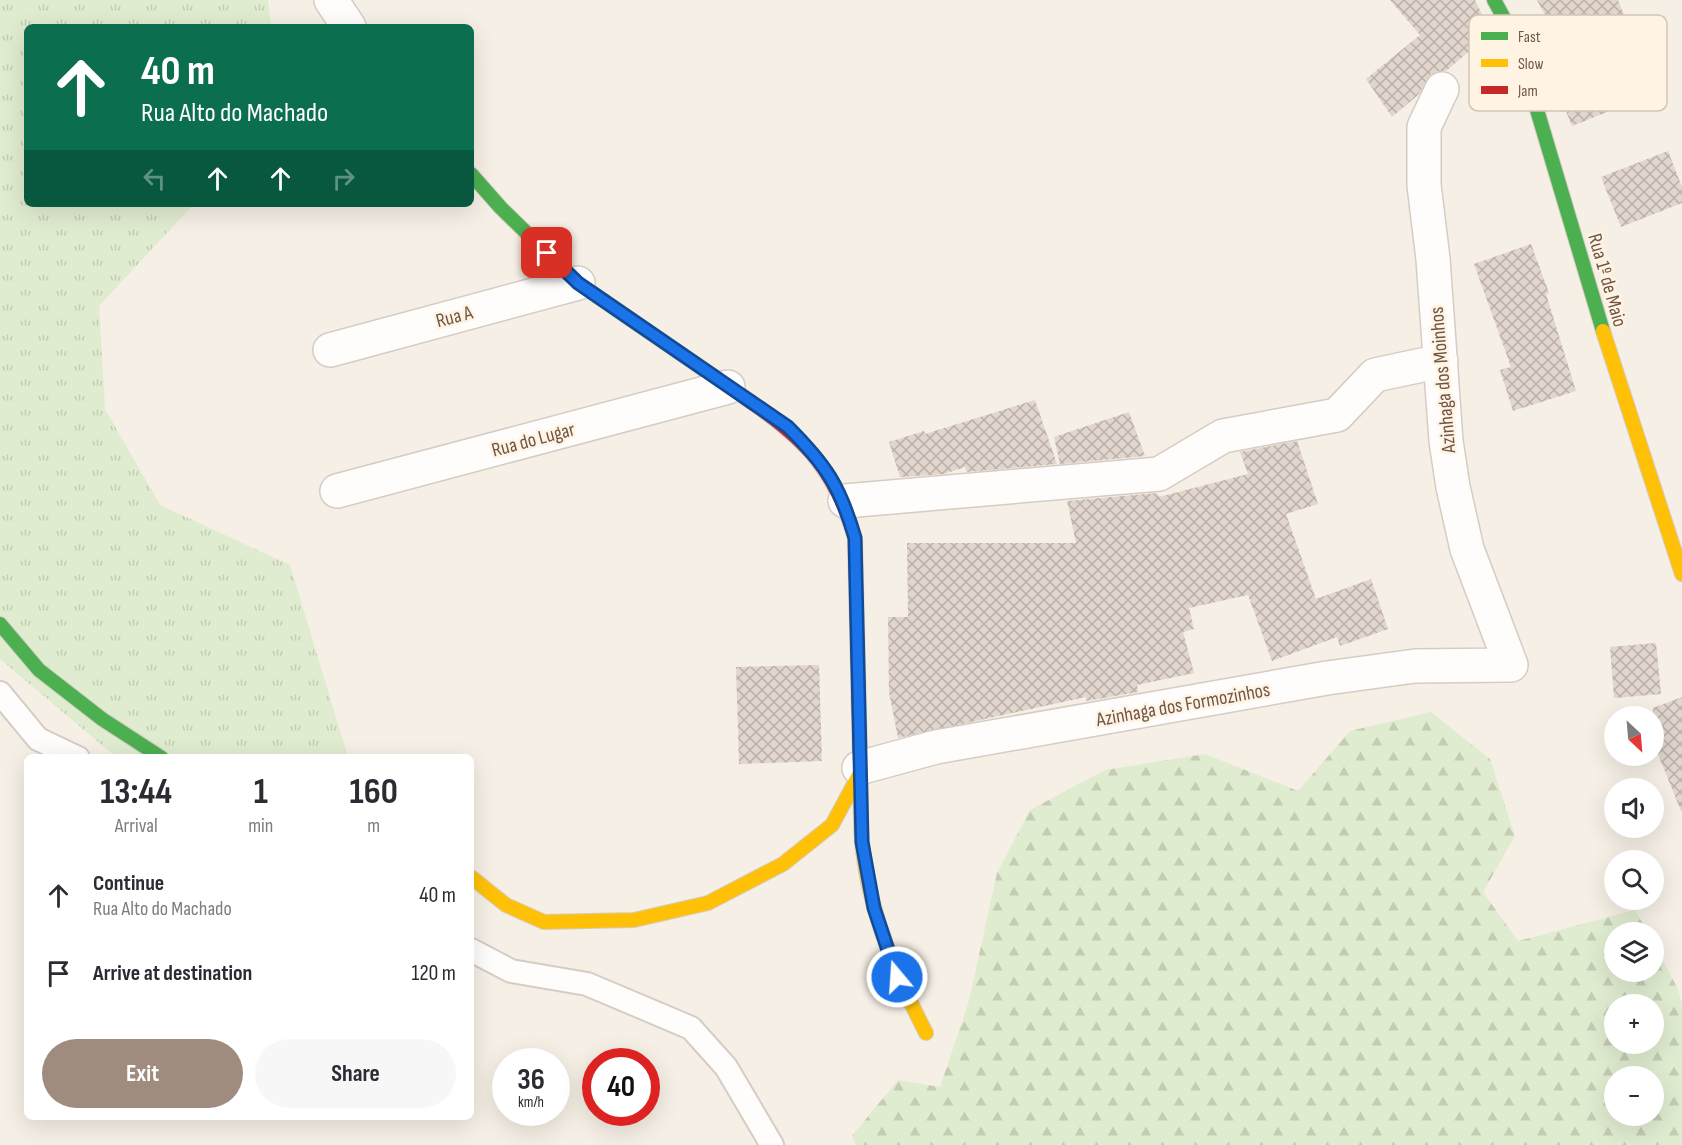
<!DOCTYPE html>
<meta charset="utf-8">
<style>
:root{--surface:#fff;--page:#f7f7f7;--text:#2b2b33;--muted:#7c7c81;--accent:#9f8c7e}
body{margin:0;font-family:"Sofia Sans Condensed",sans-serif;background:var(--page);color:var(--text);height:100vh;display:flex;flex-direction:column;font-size:22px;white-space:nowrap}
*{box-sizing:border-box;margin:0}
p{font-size:20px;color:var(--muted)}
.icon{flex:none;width:33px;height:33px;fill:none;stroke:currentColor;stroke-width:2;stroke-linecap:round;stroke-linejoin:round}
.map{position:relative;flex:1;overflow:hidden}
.sheet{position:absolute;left:24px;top:754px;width:450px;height:366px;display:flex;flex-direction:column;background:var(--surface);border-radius:9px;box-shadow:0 6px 24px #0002}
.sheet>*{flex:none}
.top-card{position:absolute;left:24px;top:24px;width:450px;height:183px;border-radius:9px;box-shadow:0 6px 24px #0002;background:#0b6e4f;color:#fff;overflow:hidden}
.needle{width:39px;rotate:154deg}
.buttons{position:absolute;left:1604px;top:706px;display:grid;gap:12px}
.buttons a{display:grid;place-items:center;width:60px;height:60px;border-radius:50%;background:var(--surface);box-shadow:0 6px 24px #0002;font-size:30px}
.speed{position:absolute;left:492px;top:1048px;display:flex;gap:12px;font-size:30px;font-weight:700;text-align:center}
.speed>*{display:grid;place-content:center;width:78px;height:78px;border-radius:50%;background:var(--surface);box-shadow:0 6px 24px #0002;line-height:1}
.speed small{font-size:15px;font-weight:400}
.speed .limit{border:9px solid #d22;background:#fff;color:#111}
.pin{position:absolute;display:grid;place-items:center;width:51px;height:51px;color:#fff;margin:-26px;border-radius:12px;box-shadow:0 3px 9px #0006}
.me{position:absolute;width:66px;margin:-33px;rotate:342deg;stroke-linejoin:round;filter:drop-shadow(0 0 4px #0008)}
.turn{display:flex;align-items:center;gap:21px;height:126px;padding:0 18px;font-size:27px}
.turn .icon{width:78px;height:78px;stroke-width:2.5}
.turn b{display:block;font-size:42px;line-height:51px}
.lanes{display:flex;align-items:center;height:57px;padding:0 18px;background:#0003;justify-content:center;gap:30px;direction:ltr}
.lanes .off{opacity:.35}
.eta{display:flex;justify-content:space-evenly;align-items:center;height:102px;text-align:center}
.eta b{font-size:36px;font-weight:700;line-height:42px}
.primary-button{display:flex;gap:12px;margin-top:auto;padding:12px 18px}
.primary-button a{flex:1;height:69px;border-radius:36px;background:var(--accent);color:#fff;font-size:24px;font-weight:700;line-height:69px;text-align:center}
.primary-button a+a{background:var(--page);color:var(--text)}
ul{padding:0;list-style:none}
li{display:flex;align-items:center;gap:18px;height:78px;padding:0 18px}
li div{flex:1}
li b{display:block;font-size:22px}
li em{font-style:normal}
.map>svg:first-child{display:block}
.grass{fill:url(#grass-tufts)}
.forest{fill:url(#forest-firs);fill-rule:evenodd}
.building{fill:url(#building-cross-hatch)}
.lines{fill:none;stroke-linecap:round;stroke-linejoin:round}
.lane-casing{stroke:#d6ccc3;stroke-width:26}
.street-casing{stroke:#d6ccc3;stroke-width:36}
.fast-casing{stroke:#d5cbc2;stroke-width:16}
.slow-casing{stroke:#d5cbc2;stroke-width:16}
.jam-casing{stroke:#d5cbc2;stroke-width:16}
.lane{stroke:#fefdfb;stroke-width:22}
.street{stroke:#fefdfb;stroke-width:33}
.fast{stroke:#4caf50;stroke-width:14}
.slow{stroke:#ffc107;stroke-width:14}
.jam{stroke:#c62828;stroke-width:14}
.route-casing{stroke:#114b97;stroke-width:15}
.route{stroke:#1a73e8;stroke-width:10}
.labels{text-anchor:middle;stroke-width:5;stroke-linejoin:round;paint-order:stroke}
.street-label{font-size:20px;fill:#715647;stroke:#fff4e4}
.key{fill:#fff4e4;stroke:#d4c5b5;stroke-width:1.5}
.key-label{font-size:16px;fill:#715647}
</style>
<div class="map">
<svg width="1682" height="1145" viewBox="0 0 1682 1145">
<defs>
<pattern id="grass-tufts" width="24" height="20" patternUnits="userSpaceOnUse" patternTransform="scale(1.5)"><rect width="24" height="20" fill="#e0ecd0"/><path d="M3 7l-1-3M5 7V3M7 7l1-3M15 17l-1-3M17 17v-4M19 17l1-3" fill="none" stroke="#c4ccb4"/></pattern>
<pattern id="forest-firs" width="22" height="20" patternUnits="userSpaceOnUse" patternTransform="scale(1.5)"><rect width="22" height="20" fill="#e0ecd0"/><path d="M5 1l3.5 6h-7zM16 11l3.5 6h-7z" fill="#c4ccb4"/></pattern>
<pattern id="building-cross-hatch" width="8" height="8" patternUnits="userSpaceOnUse" patternTransform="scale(1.5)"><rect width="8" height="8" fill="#e1d6cd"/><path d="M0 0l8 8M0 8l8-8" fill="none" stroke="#bbb0a8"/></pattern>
</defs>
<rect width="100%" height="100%" fill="#f5efe5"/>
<path class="grass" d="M0 0H268L271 27H27V204H199L190 208 99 306 105 409 160 505 290 565 348 757H116L0 659Z"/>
<path class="forest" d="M1431 712 1490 759 1515 836 1483 892 1518 941 1635 910 1648 933H1614V972H1653V943L1678 989 1682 1004V1145H856L852 1136 898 1080 940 1087 969 1001 997 873 1030 810 1105 770 1205 754 1298 791 1350 731ZM1614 1005H1653V1044H1614ZM1614 1077H1653V1116H1614Z"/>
<path class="building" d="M1390 0H1475L1491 33 1446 71 1431 74 1418 95 1392 117 1366 79 1420 35Z
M1537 0H1618L1655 93 1572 126 1554 82 1576 73Z
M1668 151 1682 187V203L1621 227 1601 177Z
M1531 244 1549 293 1546 294 1576 391 1513 411 1500 370 1511 367 1474 264Z
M1035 400 1057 464 967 472 965 467 944 474 900 477 889 442 924 431 925 434Z
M1129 412 1145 456 1060 464 1054 437Z
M1297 441 1318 504 1286 514 1316 599 1371 579 1388 629 1340 646 1337 637 1272 661 1248 595 1189 608 1194 629 1183 632 1194 673 1137 685 1138 692 1086 701V697L898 738 889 692 888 617H908L907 543H1076L1067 501 1157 493 1159 497 1248 474 1240 452Z
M1656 643 1661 694 1614 698 1610 647Z
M819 665 822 761 739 764 736 667Z
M1682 697V811H1681L1653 742V708Z"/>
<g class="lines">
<defs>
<path id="lane" d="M0 693 38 739 78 758
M471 950 511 971 587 984 691 1028 726 1067 772 1145"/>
<path id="street" d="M331 0 349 27
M330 350 578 283
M337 491 728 387
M845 501 1159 474 1223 436 1337 415 1375 375 1441 361
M859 768 936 747 1327 678 1415 666 1511 665 1467 549 1453 487 1446 441 1433 259 1424 185V127L1442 89"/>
<path id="fast" d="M1494 0 1512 33 1526 73 1603 331
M471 174 501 208 578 283 751 402
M0 624 39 670 102 719 162 758"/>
<path id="slow" d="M1603 331 1682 574
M860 762C861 788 860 815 862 841 868 909 895 973 926 1033
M471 877 506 905 544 922 634 920 708 903 783 864 832 825 859 775"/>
<path id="jam" d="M751 402C808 441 835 471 855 538L860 762"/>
</defs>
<use href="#lane" class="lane-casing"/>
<use href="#street" class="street-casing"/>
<use href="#fast" class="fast-casing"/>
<use href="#slow" class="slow-casing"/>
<use href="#jam" class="jam-casing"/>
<use href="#lane" class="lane"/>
<use href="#street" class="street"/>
<use href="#fast" class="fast"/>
<use href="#slow" class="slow"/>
<use href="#jam" class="jam"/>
</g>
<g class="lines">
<defs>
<path id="route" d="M547 253 578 283 788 427C826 465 840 486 855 538L862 842 874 908 897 977"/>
</defs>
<use href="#route" class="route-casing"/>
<use href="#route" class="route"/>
</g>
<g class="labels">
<g class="street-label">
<text transform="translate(1608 280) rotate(74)" y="7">Rua 1º de Maio</text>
<text transform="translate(454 316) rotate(-15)" y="7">Rua A</text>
<text transform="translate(1442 380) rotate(-95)" y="7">Azinhaga dos Moinhos</text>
<text transform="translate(533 439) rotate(-15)" y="7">Rua do Lugar</text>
<text transform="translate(1183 704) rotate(-10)" y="7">Azinhaga dos Formozinhos</text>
</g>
</g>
<rect x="1469" y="15" width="198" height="96" rx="9" class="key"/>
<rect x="1481" y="32" width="27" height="8" fill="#4caf50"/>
<rect x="1481" y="59" width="27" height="8" fill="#ffc107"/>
<rect x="1481" y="86" width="27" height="8" fill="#c62828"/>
<g class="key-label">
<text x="1518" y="42">Fast</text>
<text x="1518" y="69">Slow</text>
<text x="1518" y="96">Jam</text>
</g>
</svg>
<div class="buttons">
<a><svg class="needle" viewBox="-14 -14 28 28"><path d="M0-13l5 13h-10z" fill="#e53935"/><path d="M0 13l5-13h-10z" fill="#7c7c81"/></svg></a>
<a><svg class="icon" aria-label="sound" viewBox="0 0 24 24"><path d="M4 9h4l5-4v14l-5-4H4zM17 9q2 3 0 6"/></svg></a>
<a><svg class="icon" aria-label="search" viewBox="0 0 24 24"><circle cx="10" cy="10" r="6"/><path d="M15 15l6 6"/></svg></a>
<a><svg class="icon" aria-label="layers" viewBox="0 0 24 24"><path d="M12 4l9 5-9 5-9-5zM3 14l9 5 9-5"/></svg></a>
<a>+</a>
<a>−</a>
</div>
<div class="speed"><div>36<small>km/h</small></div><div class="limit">40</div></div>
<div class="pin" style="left:547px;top:253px;background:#d93025"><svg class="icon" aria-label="arrive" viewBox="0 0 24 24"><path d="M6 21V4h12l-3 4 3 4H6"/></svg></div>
<svg class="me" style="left:897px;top:977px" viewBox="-20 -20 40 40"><circle r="17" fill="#1a73e8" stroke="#fff" stroke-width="3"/><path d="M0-11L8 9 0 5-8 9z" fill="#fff"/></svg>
<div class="top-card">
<div class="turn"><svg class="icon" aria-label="ahead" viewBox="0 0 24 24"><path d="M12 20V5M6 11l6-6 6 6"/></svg><div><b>40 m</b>Rua Alto do Machado</div></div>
<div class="lanes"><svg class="icon off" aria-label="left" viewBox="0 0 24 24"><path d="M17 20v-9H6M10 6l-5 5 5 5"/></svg><svg class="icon" aria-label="ahead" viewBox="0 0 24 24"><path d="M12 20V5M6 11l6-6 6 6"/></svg><svg class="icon" aria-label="ahead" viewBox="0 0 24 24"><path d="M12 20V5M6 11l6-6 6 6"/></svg><svg class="icon off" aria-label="right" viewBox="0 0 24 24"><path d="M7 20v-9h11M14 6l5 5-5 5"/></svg></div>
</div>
<section class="sheet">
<div class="eta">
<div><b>13:44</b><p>Arrival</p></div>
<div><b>1</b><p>min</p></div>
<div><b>160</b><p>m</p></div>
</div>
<ul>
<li><svg class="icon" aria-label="ahead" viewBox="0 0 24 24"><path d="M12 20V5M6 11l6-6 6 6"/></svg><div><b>Continue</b><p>Rua Alto do Machado</p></div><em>40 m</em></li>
<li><svg class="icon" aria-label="arrive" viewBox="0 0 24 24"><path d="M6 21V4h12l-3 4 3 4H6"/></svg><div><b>Arrive at destination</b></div><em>120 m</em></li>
</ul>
<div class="primary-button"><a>Exit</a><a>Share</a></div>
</section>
</div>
